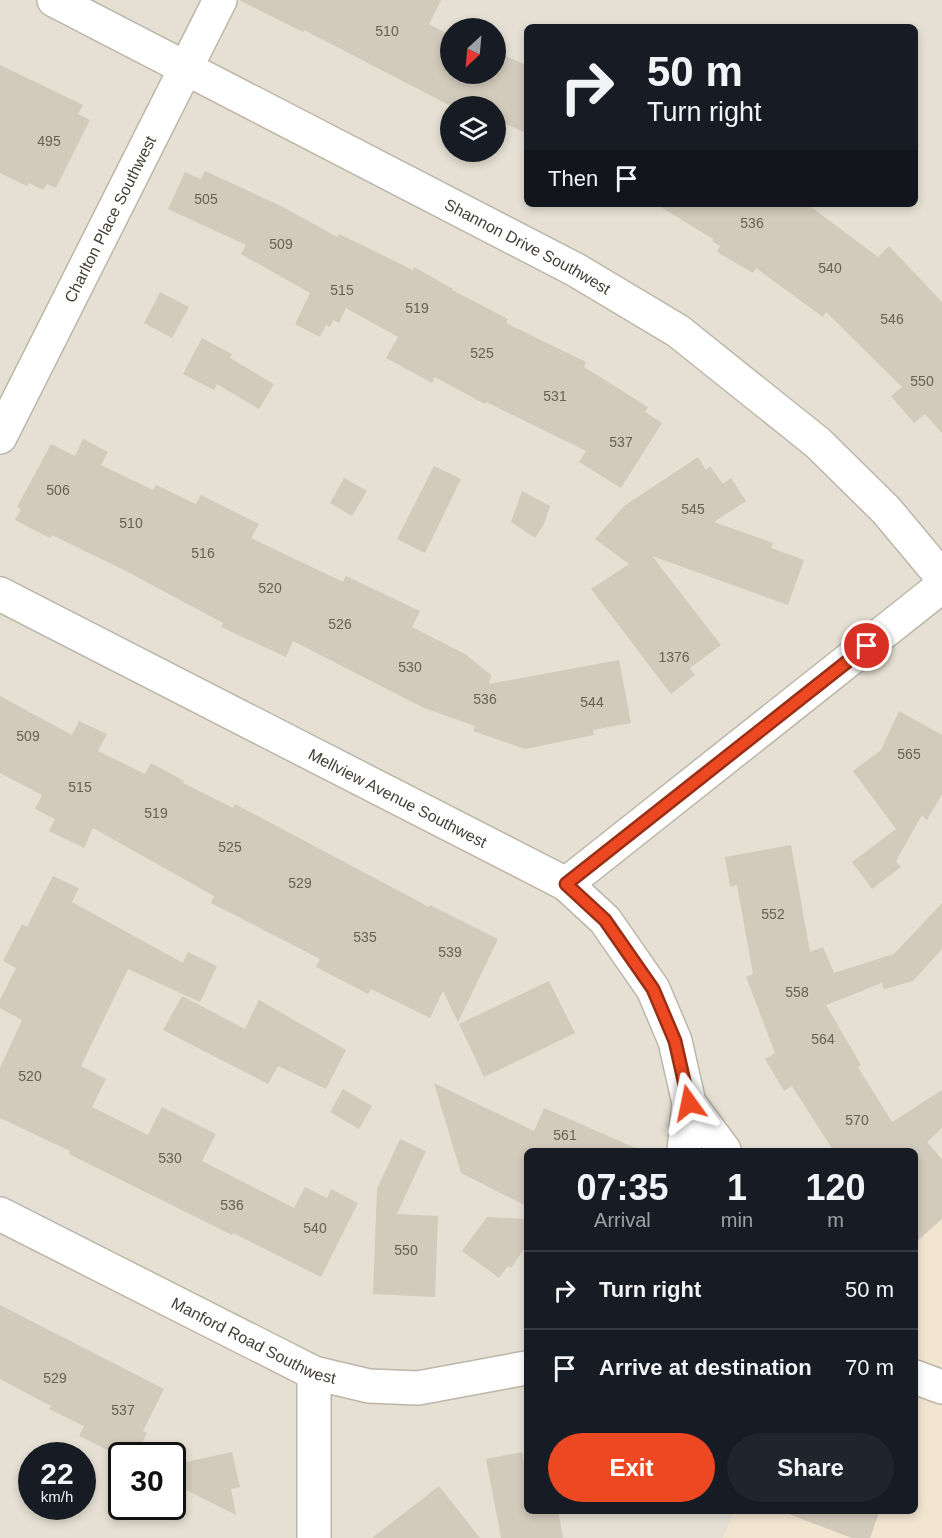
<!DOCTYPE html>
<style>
:root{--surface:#171b24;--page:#20242c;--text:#f1f3f6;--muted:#9ea1a6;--line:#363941;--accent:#ec4821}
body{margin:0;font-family:Helvetica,sans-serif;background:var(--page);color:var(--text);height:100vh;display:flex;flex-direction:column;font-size:22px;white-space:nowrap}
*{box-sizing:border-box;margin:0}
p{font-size:20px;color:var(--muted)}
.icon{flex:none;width:33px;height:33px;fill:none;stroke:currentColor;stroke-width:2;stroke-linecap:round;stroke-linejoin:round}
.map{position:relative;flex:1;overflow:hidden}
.details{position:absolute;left:524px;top:1148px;width:394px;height:366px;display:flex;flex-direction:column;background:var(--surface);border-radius:9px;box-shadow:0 3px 9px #0003}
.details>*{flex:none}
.top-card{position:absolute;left:524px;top:24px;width:394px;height:183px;border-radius:9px;box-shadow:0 3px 9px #0003;background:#171b24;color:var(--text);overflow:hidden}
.needle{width:39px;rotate:206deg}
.fabs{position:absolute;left:440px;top:18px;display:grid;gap:12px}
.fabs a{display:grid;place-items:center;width:66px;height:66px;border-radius:50%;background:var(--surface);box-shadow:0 3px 9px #0003;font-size:30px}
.speed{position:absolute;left:18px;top:1442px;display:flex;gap:12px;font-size:30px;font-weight:700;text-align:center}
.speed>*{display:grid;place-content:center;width:78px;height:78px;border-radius:50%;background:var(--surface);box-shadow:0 3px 9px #0003;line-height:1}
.speed small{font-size:15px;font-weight:400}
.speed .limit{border:3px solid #111;border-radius:9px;background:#fff;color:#111}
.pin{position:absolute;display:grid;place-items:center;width:51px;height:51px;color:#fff;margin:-26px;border:3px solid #fff;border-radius:50%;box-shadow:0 2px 6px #0007}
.me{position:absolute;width:66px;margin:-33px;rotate:348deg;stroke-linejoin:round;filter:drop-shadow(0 0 4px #0008)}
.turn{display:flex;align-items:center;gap:21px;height:126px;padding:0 24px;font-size:27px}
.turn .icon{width:78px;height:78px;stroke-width:2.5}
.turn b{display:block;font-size:42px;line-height:51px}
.then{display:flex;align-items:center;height:57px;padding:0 24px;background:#0003;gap:12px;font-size:22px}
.eta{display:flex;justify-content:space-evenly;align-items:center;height:102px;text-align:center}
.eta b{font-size:36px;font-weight:700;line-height:42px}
.cta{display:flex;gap:12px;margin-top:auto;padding:12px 24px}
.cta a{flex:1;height:69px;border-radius:36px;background:var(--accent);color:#fff;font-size:24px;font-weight:700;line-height:69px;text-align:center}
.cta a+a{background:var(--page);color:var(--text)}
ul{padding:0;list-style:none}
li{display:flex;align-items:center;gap:18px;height:78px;padding:0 24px;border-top:2px solid var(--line)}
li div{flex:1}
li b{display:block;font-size:22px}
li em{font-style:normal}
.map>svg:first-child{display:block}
.residential{fill:#e5e0d3;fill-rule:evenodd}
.commercial{fill:#f2e5d0}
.building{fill:#d2cabb}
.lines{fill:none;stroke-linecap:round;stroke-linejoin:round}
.street-casing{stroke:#bcb6a8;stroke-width:36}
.street{stroke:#fff;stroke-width:33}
.route-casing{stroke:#992f15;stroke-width:15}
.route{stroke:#ec4821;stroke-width:10}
.labels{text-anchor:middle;stroke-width:4.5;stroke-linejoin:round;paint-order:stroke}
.number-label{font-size:14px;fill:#676156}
.street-label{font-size:16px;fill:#433e35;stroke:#fff}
</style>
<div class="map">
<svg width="942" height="1538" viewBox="0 0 942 1538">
<rect width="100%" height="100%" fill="#f1eee5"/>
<path class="residential" d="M0 0H942V1153L915 1157V1150H526V1510L735 1511 723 1538H0ZM526 27H915V204H526ZM450 28H495V74H450ZM450 106H495V152H450ZM32 1455H82V1506H32ZM122 1455H172V1506H122Z"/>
<path class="commercial" d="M942 1153V1538H723L735 1511 915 1510V1157Z"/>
<path class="building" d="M239 0H441L429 24 450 35V74H497L505 56 526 65V133L495 119V106H451L304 30 303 32Z
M0 65 83 105 78 114 90 120 56 188 47 184 43 190 29 183 27 186 0 173Z
M205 171 281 206 337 237 339 234 413 270 414 267 453 289 452 290 508 319 506 323 586 362 584 367 648 407 645 412 662 423 621 488 579 462 586 451 486 402 485 404 435 377 432 383 386 358 398 337 346 308 339 323 333 320 330 327 326 325 320 337 295 324 310 293 241 254 246 245 168 209 185 172 201 179Z
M656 204H807L878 257 889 246 942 302V433L925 414 914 423 891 396 902 387 826 312 823 317 756 268 753 273 717 252 720 246 712 241 713 239Z
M160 292 189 307 172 338 144 323Z
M202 338 232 354 230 358 274 384 259 409 217 384 214 390 183 374Z
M83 439 108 452 101 465 153 490 156 485 196 504 201 495 259 524 251 538 343 582 346 576 420 611 412 627 465 654 491 675 489 684 619 660 631 723 593 730 594 735 525 749 473 731 475 726 424 708 293 641 286 657 221 627 223 623 128 572 52 535 50 538 15 520 21 509 17 507 51 444 75 456Z
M698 457 706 470 710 466 723 484 731 478 746 501 714 522 773 543 771 548 804 560 788 605 652 556 721 645 690 668 695 675 671 694 591 589 629 564 595 539 624 506Z
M434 466 461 479 425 553 397 539Z
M344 478 367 491 352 516 330 503Z
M522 491 550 506 544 524 535 538 511 522Z
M0 696 72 735 79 721 107 734 98 751 145 774 151 763 184 781 183 783 233 808 235 804 429 907 430 905 498 939 458 1022 443 991 430 1018 371 989 368 994 316 967 320 959 211 903 214 896 93 828 84 848 49 831 55 819 35 809 42 795 0 773Z
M899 711 942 735V794L927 820 922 815 896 861 901 867 872 889 852 862 896 829 853 771 881 750Z
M791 845 810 952 823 947 834 973 894 954 942 903V949L913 981 884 989 882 983 826 1005 861 1065 858 1067 892 1122 942 1090V1128L927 1142 942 1159V1219L915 1243V1150H833L792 1086 784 1091 765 1059 775 1053 746 977 753 974 737 885 730 887 725 857Z
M53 876 79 888 72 902 183 963 188 952 217 966 200 1002 128 969 81 1066 106 1079 92 1107 148 1135 162 1107 216 1134 202 1161 294 1208 305 1187 327 1198 331 1189 358 1203 321 1277 233 1233 232 1235 69 1154 70 1151 0 1118V1068L22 1020 0 1008V1000L16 968 3 961 22 924 27 927Z
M549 981 575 1033 484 1077 459 1024Z
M182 996 245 1029 259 1000 346 1050 326 1089 278 1066 268 1084 163 1030Z
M434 1083 534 1131 544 1108 640 1150H526V1206L461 1173Z
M343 1089 372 1106 359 1129 330 1112Z
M400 1139 426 1151 397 1214 438 1216 435 1297 373 1294 377 1189Z
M487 1217 526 1219V1246L511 1268 508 1266 499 1278 462 1251Z
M0 1305 164 1389 143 1431 147 1433 136 1455H122V1457L79 1436 84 1426 49 1409 51 1406 0 1379Z
M232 1452 240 1487 231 1489 236 1515 172 1483V1465Z
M522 1452 526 1472V1510H558L563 1538H501L486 1459Z
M439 1486 480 1538H372Z
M787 1510H880L870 1538H852L786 1513Z"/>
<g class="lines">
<defs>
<g id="street">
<path id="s1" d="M54 0 576 270 678 331 818 443 886 510 942 577"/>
<path id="s2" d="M0 437 220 0"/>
<path id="s3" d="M0 594 566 884 605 920 653 989 675 1041 689 1103 724 1150"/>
<path d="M566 884 942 586"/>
<path d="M684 1150 689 1103"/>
<path id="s4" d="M0 1214 314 1373 369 1386 418 1388 526 1368"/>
<path d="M915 1377 942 1387"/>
<path d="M314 1538V1373"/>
</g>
</defs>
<use href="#street" class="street-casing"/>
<use href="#street" class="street"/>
</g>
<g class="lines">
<defs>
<path id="route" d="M689 1103 675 1041 653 989 605 920 566 884 867 646"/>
</defs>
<use href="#route" class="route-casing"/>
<use href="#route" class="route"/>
</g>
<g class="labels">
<g class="number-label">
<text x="387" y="36">510</text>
<text x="49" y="146">495</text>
<text x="206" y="204">505</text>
<text x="752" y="228">536</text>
<text x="281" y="249">509</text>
<text x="830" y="273">540</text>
<text x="342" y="295">515</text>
<text x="417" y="313">519</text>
<text x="892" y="324">546</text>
<text x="482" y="358">525</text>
<text x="922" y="386">550</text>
<text x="555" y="401">531</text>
<text x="621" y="447">537</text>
<text x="58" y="495">506</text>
<text x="693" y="514">545</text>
<text x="131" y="528">510</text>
<text x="203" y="558">516</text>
<text x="270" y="593">520</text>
<text x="340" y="629">526</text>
<text x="674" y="662">1376</text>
<text x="410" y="672">530</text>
<text x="485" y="704">536</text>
<text x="592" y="707">544</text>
<text x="28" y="741">509</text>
<text x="909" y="759">565</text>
<text x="80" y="792">515</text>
<text x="156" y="818">519</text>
<text x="230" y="852">525</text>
<text x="300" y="888">529</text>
<text x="773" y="919">552</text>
<text x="365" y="942">535</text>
<text x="450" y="957">539</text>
<text x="797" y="997">558</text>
<text x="823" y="1044">564</text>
<text x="30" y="1081">520</text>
<text x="857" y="1125">570</text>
<text x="565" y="1140">561</text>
<text x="170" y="1163">530</text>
<text x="232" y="1210">536</text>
<text x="315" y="1233">540</text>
<text x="406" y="1255">550</text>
<text x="55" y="1383">529</text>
<text x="123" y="1415">537</text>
</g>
<g class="street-label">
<text dy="6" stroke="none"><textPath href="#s2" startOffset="244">Charlton Place Southwest</textPath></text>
<text dy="6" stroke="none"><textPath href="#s1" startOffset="534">Shannon Drive Southwest</textPath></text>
<text dy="6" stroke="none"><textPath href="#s3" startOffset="447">Mellview Avenue Southwest</textPath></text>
<text dy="6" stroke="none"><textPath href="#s4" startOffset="284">Manford Road Southwest</textPath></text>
</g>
</g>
</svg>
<div class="fabs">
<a><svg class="needle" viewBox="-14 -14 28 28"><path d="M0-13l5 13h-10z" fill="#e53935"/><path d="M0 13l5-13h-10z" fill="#9ea1a6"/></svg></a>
<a><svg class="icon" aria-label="layers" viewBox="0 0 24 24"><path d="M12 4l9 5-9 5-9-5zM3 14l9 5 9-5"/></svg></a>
</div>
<div class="speed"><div>22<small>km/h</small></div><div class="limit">30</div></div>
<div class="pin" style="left:867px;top:646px;background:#d93025"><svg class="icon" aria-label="arrive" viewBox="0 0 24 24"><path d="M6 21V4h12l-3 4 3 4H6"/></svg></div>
<svg class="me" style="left:689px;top:1103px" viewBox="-20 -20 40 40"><path d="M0-17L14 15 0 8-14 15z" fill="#ec4821" stroke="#fff" stroke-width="4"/></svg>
<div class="top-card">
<div class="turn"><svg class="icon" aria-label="right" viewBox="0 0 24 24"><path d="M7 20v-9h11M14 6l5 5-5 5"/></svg><div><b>50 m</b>Turn right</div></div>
<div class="then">Then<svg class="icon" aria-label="arrive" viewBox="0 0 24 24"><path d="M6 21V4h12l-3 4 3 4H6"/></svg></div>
</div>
<section class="details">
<div class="eta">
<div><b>07:35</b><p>Arrival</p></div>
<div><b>1</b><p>min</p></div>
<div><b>120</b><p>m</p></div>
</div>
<ul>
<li><svg class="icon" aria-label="right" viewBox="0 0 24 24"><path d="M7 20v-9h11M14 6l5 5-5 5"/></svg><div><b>Turn right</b></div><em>50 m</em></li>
<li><svg class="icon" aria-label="arrive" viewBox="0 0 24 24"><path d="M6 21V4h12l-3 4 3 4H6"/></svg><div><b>Arrive at destination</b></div><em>70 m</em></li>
</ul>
<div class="cta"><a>Exit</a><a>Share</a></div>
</section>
</div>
